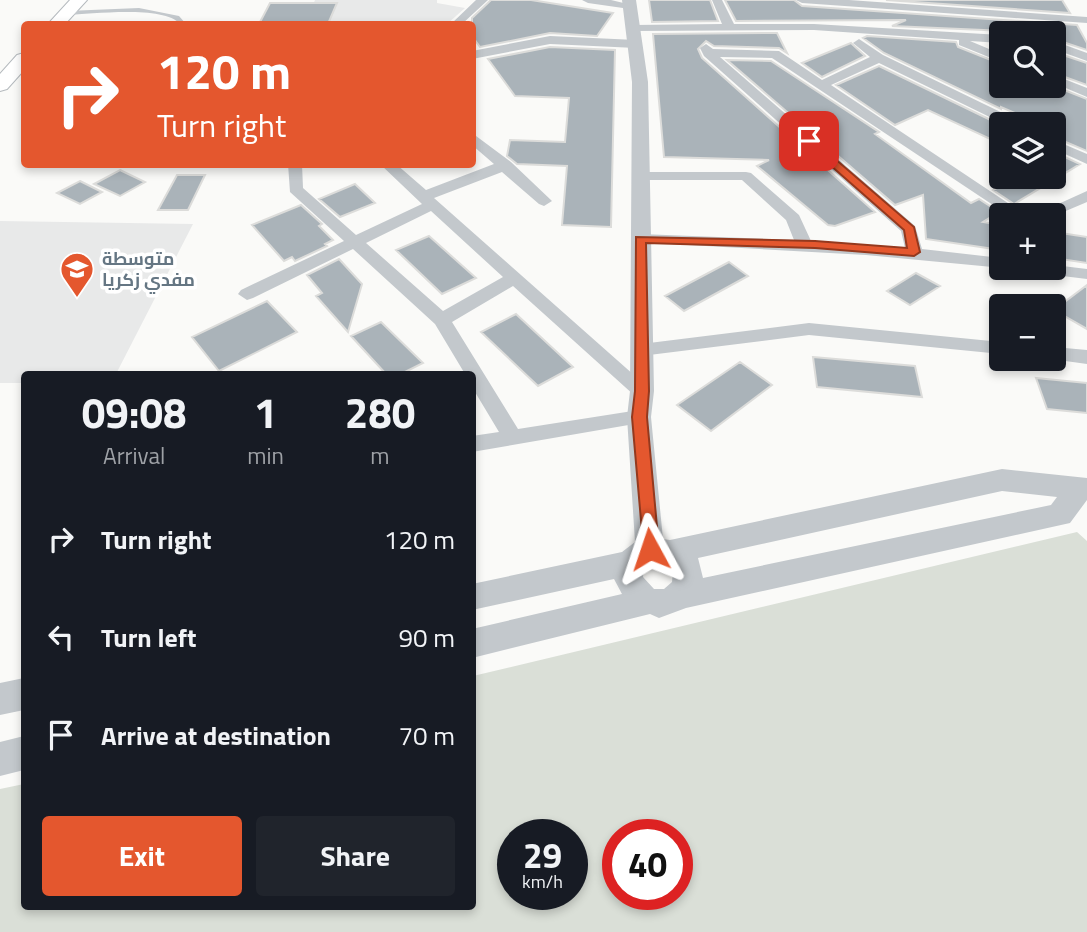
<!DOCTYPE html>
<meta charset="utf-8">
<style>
:root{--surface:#171b24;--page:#20242c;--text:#f1f3f6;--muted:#9ea1a6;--accent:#e4572e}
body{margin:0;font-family:"Titillium Web",Cairo,sans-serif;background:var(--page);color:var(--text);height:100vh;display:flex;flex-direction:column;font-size:26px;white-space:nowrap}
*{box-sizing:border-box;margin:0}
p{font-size:23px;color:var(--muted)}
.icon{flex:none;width:38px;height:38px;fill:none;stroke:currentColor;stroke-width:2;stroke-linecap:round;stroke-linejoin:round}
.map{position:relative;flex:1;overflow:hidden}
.details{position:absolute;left:21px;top:371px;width:455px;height:539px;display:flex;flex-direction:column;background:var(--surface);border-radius:7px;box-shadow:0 4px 10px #0003}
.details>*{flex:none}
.top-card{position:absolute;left:21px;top:21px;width:455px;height:147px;border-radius:7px;box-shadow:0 4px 10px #0003;background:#e4572e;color:#fff;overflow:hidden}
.buttons{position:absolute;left:989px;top:21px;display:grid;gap:14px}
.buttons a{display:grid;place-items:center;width:77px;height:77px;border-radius:7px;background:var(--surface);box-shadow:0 4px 10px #0003;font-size:35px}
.speed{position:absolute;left:497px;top:819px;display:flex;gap:14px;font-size:35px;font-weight:700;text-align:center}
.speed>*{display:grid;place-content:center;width:91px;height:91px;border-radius:50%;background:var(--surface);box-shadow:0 4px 10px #0003;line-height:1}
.speed small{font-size:18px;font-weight:400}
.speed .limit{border:10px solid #d22;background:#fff;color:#111}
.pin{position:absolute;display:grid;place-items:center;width:60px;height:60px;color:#fff;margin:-30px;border-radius:14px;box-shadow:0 4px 10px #0006}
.me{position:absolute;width:77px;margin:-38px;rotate:355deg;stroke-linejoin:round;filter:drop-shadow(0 0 5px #0008)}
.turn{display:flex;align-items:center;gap:24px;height:147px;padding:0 21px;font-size:32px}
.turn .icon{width:91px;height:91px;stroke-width:2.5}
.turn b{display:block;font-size:49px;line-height:60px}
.eta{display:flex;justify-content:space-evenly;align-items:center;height:119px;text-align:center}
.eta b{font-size:42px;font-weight:700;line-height:49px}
.button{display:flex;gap:14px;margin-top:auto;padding:14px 21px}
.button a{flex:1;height:80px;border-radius:7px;background:var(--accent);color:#fff;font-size:28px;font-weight:700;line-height:80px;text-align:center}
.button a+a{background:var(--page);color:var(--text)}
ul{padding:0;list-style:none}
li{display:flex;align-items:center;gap:21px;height:98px;padding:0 21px}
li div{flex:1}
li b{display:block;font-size:26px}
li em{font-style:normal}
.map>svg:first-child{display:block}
.built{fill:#e8e9e9}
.green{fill:#dadfd7;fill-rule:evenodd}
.building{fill:#aab3b9;stroke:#dcdcda;stroke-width:2}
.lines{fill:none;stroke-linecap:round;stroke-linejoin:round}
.primary-casing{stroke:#b5babe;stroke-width:2}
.service{fill:#c3c8cc;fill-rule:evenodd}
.minor{fill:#c3c8cc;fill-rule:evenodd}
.tertiary{fill:#c3c8cc;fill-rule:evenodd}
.primary{fill:#fff;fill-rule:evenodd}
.route{fill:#e4572e;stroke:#94391e;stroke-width:2}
.labels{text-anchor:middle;stroke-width:7;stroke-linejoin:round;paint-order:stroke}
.far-poi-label{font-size:18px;font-weight:bold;fill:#657683;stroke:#fff;text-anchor:start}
</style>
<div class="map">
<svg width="1087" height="932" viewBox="0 0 1087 932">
<rect width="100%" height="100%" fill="#fafaf8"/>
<path class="built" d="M315 0H437V3L465 8 447 24H305Z
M0 221 193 224 116 374H24V383H0Z"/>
<path class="green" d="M1077 532 1087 541V932H0V789L24 784V906H472L473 676ZM513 835H572V894H513ZM618 835H677V894H618Z"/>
<path class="building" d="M491 0H531L613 13 597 36 550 33 480 47 472 36V18Z
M649 0H710L718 21 652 22Z
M725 0H794L802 6 1077 25 1087 43V50L1054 39V33L892 26 906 20 736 21Z
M886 0H1062L1070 13Z
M270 3H337L328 24H259Z
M777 33 787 53 779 48 714 46 706 41 698 49 702 58 875 212 835 226 828 225 757 166 769 160 664 157 653 34Z
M867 36 956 42 958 47 1001 64V86H1054L1087 99V151L1054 137V124H1040L1001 107V109L884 53 863 38Z
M851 43 865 56 822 77 802 63Z
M550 47 615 50 611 227 562 225 567 166 517 164 507 156 510 140 565 142 569 98 515 96 488 59Z
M1054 52 1087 63V85L1054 73Z
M727 60 771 61 879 132 875 134 971 203 979 199 999 212 983 222 1001 225V250L926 239 923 195 895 205Z
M879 66 1001 125V144L928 110 895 125 836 85Z
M1054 152 1080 164 1014 204 993 190 1017 177H1054Z
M120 170 145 182 120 196 94 184Z
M177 175H205L188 210H158Z
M80 181 102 192 80 204 57 193Z
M355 184 375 203 340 217 319 199Z
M301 205 322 224 319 226 333 240 325 244 327 246 295 261 292 257 284 261 252 225Z
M1054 232 1087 237V263L1054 258Z
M429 236 476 278 442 294 396 250Z
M339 259 362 284 348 332 316 296 322 293 307 275Z
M729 262 748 276 684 311 665 296Z
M916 273 940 286 910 305 887 291Z
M1087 285V329L1054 310Z
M267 301 297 332 219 371 192 337Z
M516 314 573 367 538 386 481 332Z
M381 322 423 363 401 374H386L351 336Z
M813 357 915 366 922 397 817 387Z
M740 362 772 385 711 431 677 405Z
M1036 378 1087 383V413L1047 409Z"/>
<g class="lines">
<defs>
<path id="primary" d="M70 0H87L65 24H48Z
M24 53V70L7 89 0 91V74L17 55Z"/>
</defs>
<use href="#primary" class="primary-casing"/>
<path class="service" d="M139 8 179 16 186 24H180C164 5 92 14 67 15L64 13 67 11Z"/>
<path class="minor" d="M476 0H488L462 24H451Z
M582 0H611L636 6 630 9 588 3Z
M712 0H722L734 24H814L1001 35V43L970 41 1001 54V62L959 45V40L814 30 634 31 628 28 634 25 722 24Z
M796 0H849L1087 17V23L802 3Z
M550 36 636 40 642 44 636 48 550 44 472 59V51Z
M859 39 883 55 1019 121 1021 124H1004L879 63 831 85 1026 215H1008L772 58 720 57 915 226 922 249 1001 258 1003 268 866 255 634 242 632 239 640 234 794 240 786 220 742 180H641L634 176 641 172H746L751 173 799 215 811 241 905 248 901 231 704 56 700 48 706 44 713 49 779 51 822 80 870 57 853 43Z
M1054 41 1087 53V61L1054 49Z
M1054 75 1087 88V97L1054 83Z
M472 133 511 162 552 201 544 206 539 204 502 172 434 198 652 391 649 396H635L513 286 452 322 518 429 639 410 646 412 649 417 646 422 472 452V436L499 432 472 387V374H465L435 324 353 249 253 298 247 300 238 294 241 290 344 241 290 192 288 164H302L303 188 356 235 422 204 380 164H396L426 190 494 164 472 145ZM431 211 503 277 443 311 366 243Z
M1054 140 1087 154V164L1054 149Z
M1087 191V202L1054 216 1034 215Z
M1054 265 1087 269V279L1038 273 1030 268H1054Z
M809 323 1001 342V354L809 335 641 356 634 355 632 350 634 345 641 344Z
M1054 347 1087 350V364L1051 359Z"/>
<path class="tertiary" d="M622 0H636L648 82 654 391 651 417 663 539 670 540 1002 469 1087 478V500L1070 523 686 608 659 618 650 614 472 658V629L622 594 614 579 472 610V584L622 552 635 542 627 417 630 391 632 82ZM1002 491 1057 497 1051 505 703 578 698 558ZM652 562 666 564 673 570 672 582 664 589H654L643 577 644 568Z
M24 678V710L0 715V683Z
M24 736V770L0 776V742Z"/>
<use href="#primary" class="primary"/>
</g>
<path class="route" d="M805 139H812L914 227 920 252 914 256 815 248 646 243 649 391 647 417 659 549 657 555 650 557 644 555 632 417 635 391 636 237 815 241 907 248 904 230 805 143Z"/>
<defs>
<symbol id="school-pin" viewBox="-11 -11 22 30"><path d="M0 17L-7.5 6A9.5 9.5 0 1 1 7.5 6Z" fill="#e4572e" stroke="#fff"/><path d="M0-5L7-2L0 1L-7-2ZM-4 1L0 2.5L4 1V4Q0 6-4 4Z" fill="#fff"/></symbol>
</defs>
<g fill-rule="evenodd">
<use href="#school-pin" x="58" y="250" width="38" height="52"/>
</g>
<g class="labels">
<g class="far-poi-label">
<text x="102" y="265">متوسطة<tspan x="102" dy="21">مفدي زكريا</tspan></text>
</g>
</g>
</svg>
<div class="buttons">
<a><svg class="icon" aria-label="search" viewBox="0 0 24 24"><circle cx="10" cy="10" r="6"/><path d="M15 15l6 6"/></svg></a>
<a><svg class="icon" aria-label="layers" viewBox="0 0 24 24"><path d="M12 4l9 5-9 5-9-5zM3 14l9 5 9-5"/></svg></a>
<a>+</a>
<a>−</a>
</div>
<div class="speed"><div>29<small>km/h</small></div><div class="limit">40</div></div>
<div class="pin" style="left:809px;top:141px;background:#d93025"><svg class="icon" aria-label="arrive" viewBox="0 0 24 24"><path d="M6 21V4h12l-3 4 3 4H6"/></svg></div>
<svg class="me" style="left:650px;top:549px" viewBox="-20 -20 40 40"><path d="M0-17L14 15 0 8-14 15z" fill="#e4572e" stroke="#fff" stroke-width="4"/></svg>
<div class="top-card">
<div class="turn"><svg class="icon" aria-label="right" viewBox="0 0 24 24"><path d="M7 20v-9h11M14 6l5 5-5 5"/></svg><div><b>120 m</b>Turn right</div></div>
</div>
<section class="details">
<div class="eta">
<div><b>09:08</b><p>Arrival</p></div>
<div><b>1</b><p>min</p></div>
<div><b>280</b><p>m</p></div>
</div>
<ul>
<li><svg class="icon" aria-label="right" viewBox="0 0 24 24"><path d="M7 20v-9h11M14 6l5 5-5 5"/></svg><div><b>Turn right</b></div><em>120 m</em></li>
<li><svg class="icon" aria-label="left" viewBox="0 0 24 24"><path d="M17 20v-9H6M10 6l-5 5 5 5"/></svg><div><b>Turn left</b></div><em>90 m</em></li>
<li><svg class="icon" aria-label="arrive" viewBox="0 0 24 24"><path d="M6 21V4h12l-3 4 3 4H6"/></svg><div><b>Arrive at destination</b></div><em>70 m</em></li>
</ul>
<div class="button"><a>Exit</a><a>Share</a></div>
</section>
</div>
